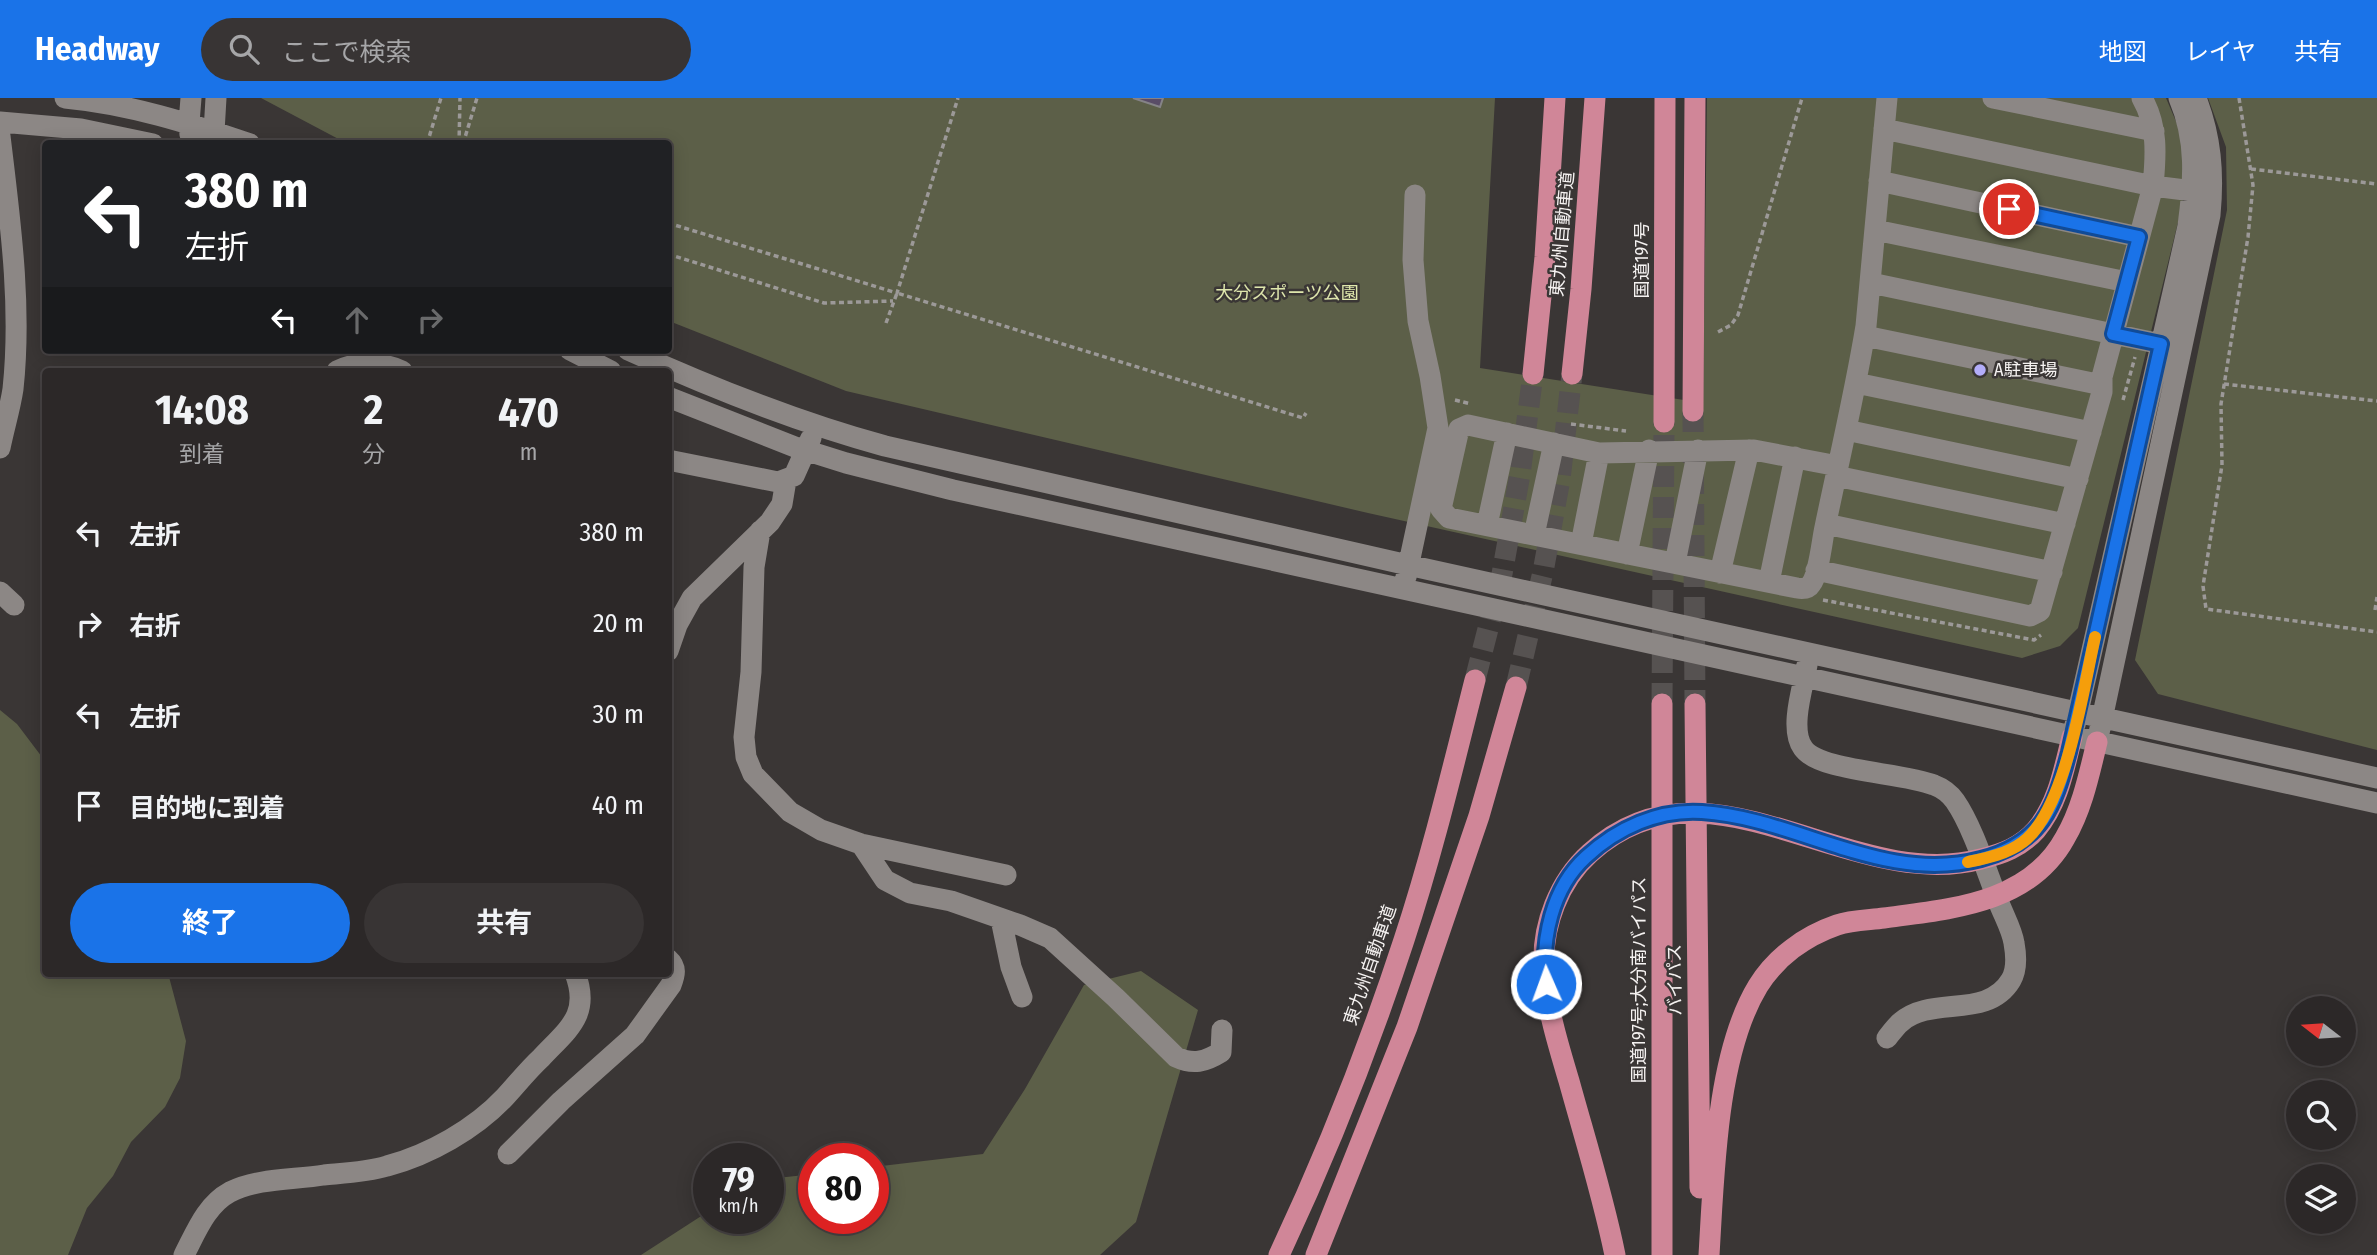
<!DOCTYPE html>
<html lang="ja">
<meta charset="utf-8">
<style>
:root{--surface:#2c2828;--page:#383434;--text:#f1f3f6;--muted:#a6a6a8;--line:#484445;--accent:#1a73e8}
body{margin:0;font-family:"Fira Sans Condensed","Noto Sans JP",sans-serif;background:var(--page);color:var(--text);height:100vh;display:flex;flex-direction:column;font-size:26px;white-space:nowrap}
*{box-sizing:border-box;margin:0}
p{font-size:23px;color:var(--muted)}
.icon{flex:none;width:38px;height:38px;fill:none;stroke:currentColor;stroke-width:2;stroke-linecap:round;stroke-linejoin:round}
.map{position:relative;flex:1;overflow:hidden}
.sheet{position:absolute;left:42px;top:270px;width:630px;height:609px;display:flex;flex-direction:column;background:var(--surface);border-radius:7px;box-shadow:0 4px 18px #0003,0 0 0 2px var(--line)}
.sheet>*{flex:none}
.guide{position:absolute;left:42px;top:42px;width:630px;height:214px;border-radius:7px;box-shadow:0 4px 18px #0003,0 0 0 2px var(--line);background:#202124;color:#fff;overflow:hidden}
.needle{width:46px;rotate:287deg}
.fabs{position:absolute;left:2286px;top:898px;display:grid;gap:14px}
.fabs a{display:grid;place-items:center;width:70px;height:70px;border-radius:50%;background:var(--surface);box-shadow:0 4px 18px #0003,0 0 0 2px var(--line);font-size:35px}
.speed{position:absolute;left:693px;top:1045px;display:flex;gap:14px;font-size:35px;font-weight:700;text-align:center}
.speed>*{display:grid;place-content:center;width:91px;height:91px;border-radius:50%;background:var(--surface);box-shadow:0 4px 18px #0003,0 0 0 2px var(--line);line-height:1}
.speed small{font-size:18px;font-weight:400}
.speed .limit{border:10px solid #d22;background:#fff;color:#111}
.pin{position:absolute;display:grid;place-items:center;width:60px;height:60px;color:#fff;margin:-30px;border:4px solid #fff;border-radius:50%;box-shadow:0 2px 7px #0007}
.me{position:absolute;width:77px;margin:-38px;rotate:358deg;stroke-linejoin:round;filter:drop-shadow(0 0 5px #0008)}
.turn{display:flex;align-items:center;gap:24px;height:147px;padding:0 28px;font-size:32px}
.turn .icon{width:91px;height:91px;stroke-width:2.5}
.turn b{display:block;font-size:49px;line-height:60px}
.lanes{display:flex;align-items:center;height:66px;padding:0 28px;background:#0003;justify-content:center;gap:35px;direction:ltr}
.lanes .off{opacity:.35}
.eta{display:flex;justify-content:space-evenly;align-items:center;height:119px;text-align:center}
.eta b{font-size:42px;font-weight:700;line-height:49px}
.button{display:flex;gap:14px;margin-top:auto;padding:14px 28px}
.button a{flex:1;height:80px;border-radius:42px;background:var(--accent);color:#fff;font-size:28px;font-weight:700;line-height:80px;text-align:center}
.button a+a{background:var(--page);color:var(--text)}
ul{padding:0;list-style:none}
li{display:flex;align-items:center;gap:21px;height:91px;padding:0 28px}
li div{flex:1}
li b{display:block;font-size:26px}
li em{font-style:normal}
header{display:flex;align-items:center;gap:42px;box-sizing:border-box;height:98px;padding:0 35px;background:var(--accent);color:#fff}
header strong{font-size:33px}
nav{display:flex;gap:38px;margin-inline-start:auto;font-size:24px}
.search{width:490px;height:63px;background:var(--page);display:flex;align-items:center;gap:18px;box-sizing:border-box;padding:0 24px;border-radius:38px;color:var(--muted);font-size:26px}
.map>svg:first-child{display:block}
.green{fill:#5c5f48}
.building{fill:#594c67;stroke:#858387;stroke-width:2}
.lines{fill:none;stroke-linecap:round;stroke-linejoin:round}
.highway-tunnel{stroke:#565251;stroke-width:21;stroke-dasharray:21 10;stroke-linecap:butt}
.path{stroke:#9c9998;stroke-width:3.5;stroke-dasharray:5 3.5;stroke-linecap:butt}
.minor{stroke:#8c8785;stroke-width:21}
.highway{stroke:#d08698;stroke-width:21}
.route-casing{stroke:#114b97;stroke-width:18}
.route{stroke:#1a73e8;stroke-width:12}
.slow{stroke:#f59e0b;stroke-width:12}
.poi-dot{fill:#b3adf9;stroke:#3a3635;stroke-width:2.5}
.labels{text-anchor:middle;stroke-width:5;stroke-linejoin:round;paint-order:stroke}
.street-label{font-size:18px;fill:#f5f2f1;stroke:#3a3635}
.park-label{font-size:18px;fill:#dee6ac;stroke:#3a3635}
.poi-label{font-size:18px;fill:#f5f2f1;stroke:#3a3635;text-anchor:start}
</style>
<header>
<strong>Headway</strong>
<div class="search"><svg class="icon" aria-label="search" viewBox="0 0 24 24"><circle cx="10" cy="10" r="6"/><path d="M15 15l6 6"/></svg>ここで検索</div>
<nav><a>地図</a><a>レイヤ</a><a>共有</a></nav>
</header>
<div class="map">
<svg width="2377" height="1157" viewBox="0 0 2377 1157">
<rect width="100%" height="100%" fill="#3a3635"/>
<path class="green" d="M261 0H1495L1480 270 1703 305 1707 0H2166L2189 54 2182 108 2078 530 2060 548 2022 560 1368 415 846 293 669 223 668 46 346 45Z
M2208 0H2377V652L2158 596 2135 562 2227 112 2226 49Z
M0 612 17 626 45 663 46 875H168L186 943 180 980 165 1009 131 1044 113 1078 87 1110 68 1157H0Z
M1141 873 1198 912 1136 1124 1100 1157H641L709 1113V1120H768V1081L814 1076V1120H873V1069L983 1056 1025 991 1084 887Z"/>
<path class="building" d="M1133 0H1163L1160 9Z"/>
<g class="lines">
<path class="highway-tunnel" d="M1693 313 1695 606
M1475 582 1502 476 1520 376 1533 276
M1516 589 1543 474 1560 381 1572 276
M1662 606 1664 324"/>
<path class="path" d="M2239 0 2253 87 2248 139 2221 306 2222 367 2203 488 2206 511 2377 534
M427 46 441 0
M459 46 460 0
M463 46 477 0
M2251 71 2377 86
M668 125 897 195 958 0
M668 156 824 205 893 203
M886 225 897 195 1303 320 1306 315
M1718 234 1731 227 1738 217 1802 0
M2224 286 2377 303
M1455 302 1471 306
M2123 302 2135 259
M1571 326 1626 333
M1823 502 2034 542 2041 537
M2375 512 2377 499"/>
<path class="minor" d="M65 0C129 6 189 25 250 46
M1993 0 2154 33
M0 24 81 31 153 46
M1884 31 2153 88 2193 93
M190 37 189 25 191 0
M0 38C10 122 22 207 13 291 10 311 4 330 0 350
M203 46 214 34 216 0
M1879 83 2139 139
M1875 132 2127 184
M1871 185 2161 246
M1865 238 2102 287
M570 252 611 273
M628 252C712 290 796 324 885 348L1408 467 2377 680
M337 273C359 262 380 263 402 273
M1856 285 2091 334
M668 299 795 349 846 365 953 392 2377 705
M1846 332 2078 381
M668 362 778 384 794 378 811 340
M1838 368 1754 352 1599 355 1468 327 1459 331 1441 411 1449 420 1797 490C1803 491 1808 491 1811 486 1819 476 1822 442 1825 429 1839 362 1855 295 1866 228L1887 0
M1836 378 2065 426
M1826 426 2052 474
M1487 427 1507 335
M760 433 754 469 751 574 744 639 746 659 753 676 790 714 821 732 861 746 1006 777
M1534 437 1554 345
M1581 446 1599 355
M1627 456 1649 352
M1675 465 1698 352
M1816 472 2030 518 2040 513 2102 294V279L2153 88C2156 57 2158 28 2142 0
M1720 475 1749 352
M1406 479 1438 330 1430 278 1418 223 1413 162 1415 97
M1769 484 1795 359
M0 494 14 507
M668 553 677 527 692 500 770 424 782 406 786 382
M1807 567C1803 589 1789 631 1803 650 1819 674 1903 674 1934 687 1942 690 1950 696 1955 703 1973 729 1987 775 1999 805 2004 818 2012 832 2014 845 2016 856 2017 872 2011 882 1987 922 1932 897 1901 924 1896 928 1891 935 1887 940
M2075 627 2188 128C2194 83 2197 42 2179 0
M2099 635 2210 117C2214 75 2211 39 2196 0
M861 746 885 782 910 795 951 803 1020 827 1050 840 1116 900 1176 959C1193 967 1205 964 1221 954L1222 932
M1001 821 1011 869 1022 899
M508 1056 561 1003 635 937 671 887C675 877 677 869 668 861
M184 1157C196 1134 206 1107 230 1094 258 1080 294 1082 324 1077 345 1075 367 1074 387 1068 429 1057 475 1031 505 999 517 986 528 972 541 960 568 931 591 917 575 875"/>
<path class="highway" d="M1533 276 1545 159 1555 0
M1572 276 1581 191 1595 0
M1693 313 1695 0
M1664 324 1665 0
M1662 606V1157
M1695 606 1700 1090
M1279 1157C1327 1055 1369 949 1404 842 1432 757 1453 669 1475 582
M1316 1157 1407 929 1479 718 1516 589
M1615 1157C1603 1098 1585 1041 1569 983 1558 946 1546 908 1544 869 1542 827 1559 783 1590 755 1709 647 1848 796 1981 761 2002 756 2021 749 2036 732 2058 706 2064 671 2072 639
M1709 1157C1714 1077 1716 957 1758 888 1776 859 1805 838 1837 827 1851 822 1869 822 1884 820 1950 811 2029 806 2065 740 2082 711 2089 677 2097 644"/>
</g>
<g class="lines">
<defs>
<path id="route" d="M1546 886C1541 841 1552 790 1586 759 1617 730 1659 711 1702 714 1797 720 1884 787 1981 761 2042 745 2054 711 2069 654L2161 246 2113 236 2139 139 2009 111"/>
</defs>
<use href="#route" class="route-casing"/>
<use href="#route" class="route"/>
<path class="slow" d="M1968 764C1987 760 2007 756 2023 744 2066 712 2083 591 2095 539"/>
</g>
<circle class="poi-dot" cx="1980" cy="272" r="7"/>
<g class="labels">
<g class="street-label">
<text transform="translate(1562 136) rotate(-85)" y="6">東九州自動車道</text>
<text transform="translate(1642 162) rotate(-90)" y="6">国道197号</text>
<text transform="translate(1370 867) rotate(-71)" y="6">東九州自動車道</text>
<text transform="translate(1639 882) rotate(-90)" y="6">国道197号;大分南バイパス</text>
<text transform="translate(1675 882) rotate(-91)" y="6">バイパス</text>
</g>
<g class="park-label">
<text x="1287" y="201">大分スポーツ公園</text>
</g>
<g class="poi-label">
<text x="1994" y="278">A駐車場</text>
</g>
</g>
</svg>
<div class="fabs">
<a><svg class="needle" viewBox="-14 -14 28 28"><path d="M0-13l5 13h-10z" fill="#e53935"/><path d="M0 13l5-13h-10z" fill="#a6a6a8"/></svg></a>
<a><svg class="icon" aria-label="search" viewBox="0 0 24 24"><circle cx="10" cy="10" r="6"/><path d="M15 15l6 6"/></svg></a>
<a><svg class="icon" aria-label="layers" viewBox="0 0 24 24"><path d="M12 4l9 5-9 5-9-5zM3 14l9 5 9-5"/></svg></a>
</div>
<div class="speed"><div>79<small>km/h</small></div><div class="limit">80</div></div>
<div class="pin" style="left:2009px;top:111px;background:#d93025"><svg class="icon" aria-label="arrive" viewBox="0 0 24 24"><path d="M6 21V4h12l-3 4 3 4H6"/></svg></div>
<svg class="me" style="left:1546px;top:886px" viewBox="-20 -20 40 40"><circle r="17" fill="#1a73e8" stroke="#fff" stroke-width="3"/><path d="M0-11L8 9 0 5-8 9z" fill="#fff"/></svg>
<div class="guide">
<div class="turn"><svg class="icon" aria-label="left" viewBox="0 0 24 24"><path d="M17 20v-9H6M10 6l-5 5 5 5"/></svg><div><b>380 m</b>左折</div></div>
<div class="lanes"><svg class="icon" aria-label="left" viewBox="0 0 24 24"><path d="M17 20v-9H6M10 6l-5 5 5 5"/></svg><svg class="icon off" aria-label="ahead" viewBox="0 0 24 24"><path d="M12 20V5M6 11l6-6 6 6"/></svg><svg class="icon off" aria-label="right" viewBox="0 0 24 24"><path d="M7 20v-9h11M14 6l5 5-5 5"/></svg></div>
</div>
<section class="sheet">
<div class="eta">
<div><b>14:08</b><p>到着</p></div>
<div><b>2</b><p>分</p></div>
<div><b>470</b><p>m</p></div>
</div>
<ul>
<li><svg class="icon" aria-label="left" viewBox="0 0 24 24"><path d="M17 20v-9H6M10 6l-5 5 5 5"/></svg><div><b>左折</b></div><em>380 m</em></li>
<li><svg class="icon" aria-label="right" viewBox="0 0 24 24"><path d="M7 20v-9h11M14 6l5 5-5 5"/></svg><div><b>右折</b></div><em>20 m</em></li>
<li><svg class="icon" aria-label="left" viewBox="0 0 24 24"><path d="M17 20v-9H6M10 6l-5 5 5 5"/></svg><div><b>左折</b></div><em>30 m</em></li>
<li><svg class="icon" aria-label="arrive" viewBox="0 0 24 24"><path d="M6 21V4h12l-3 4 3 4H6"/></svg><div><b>目的地に到着</b></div><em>40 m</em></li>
</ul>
<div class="button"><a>終了</a><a>共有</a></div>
</section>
</div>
